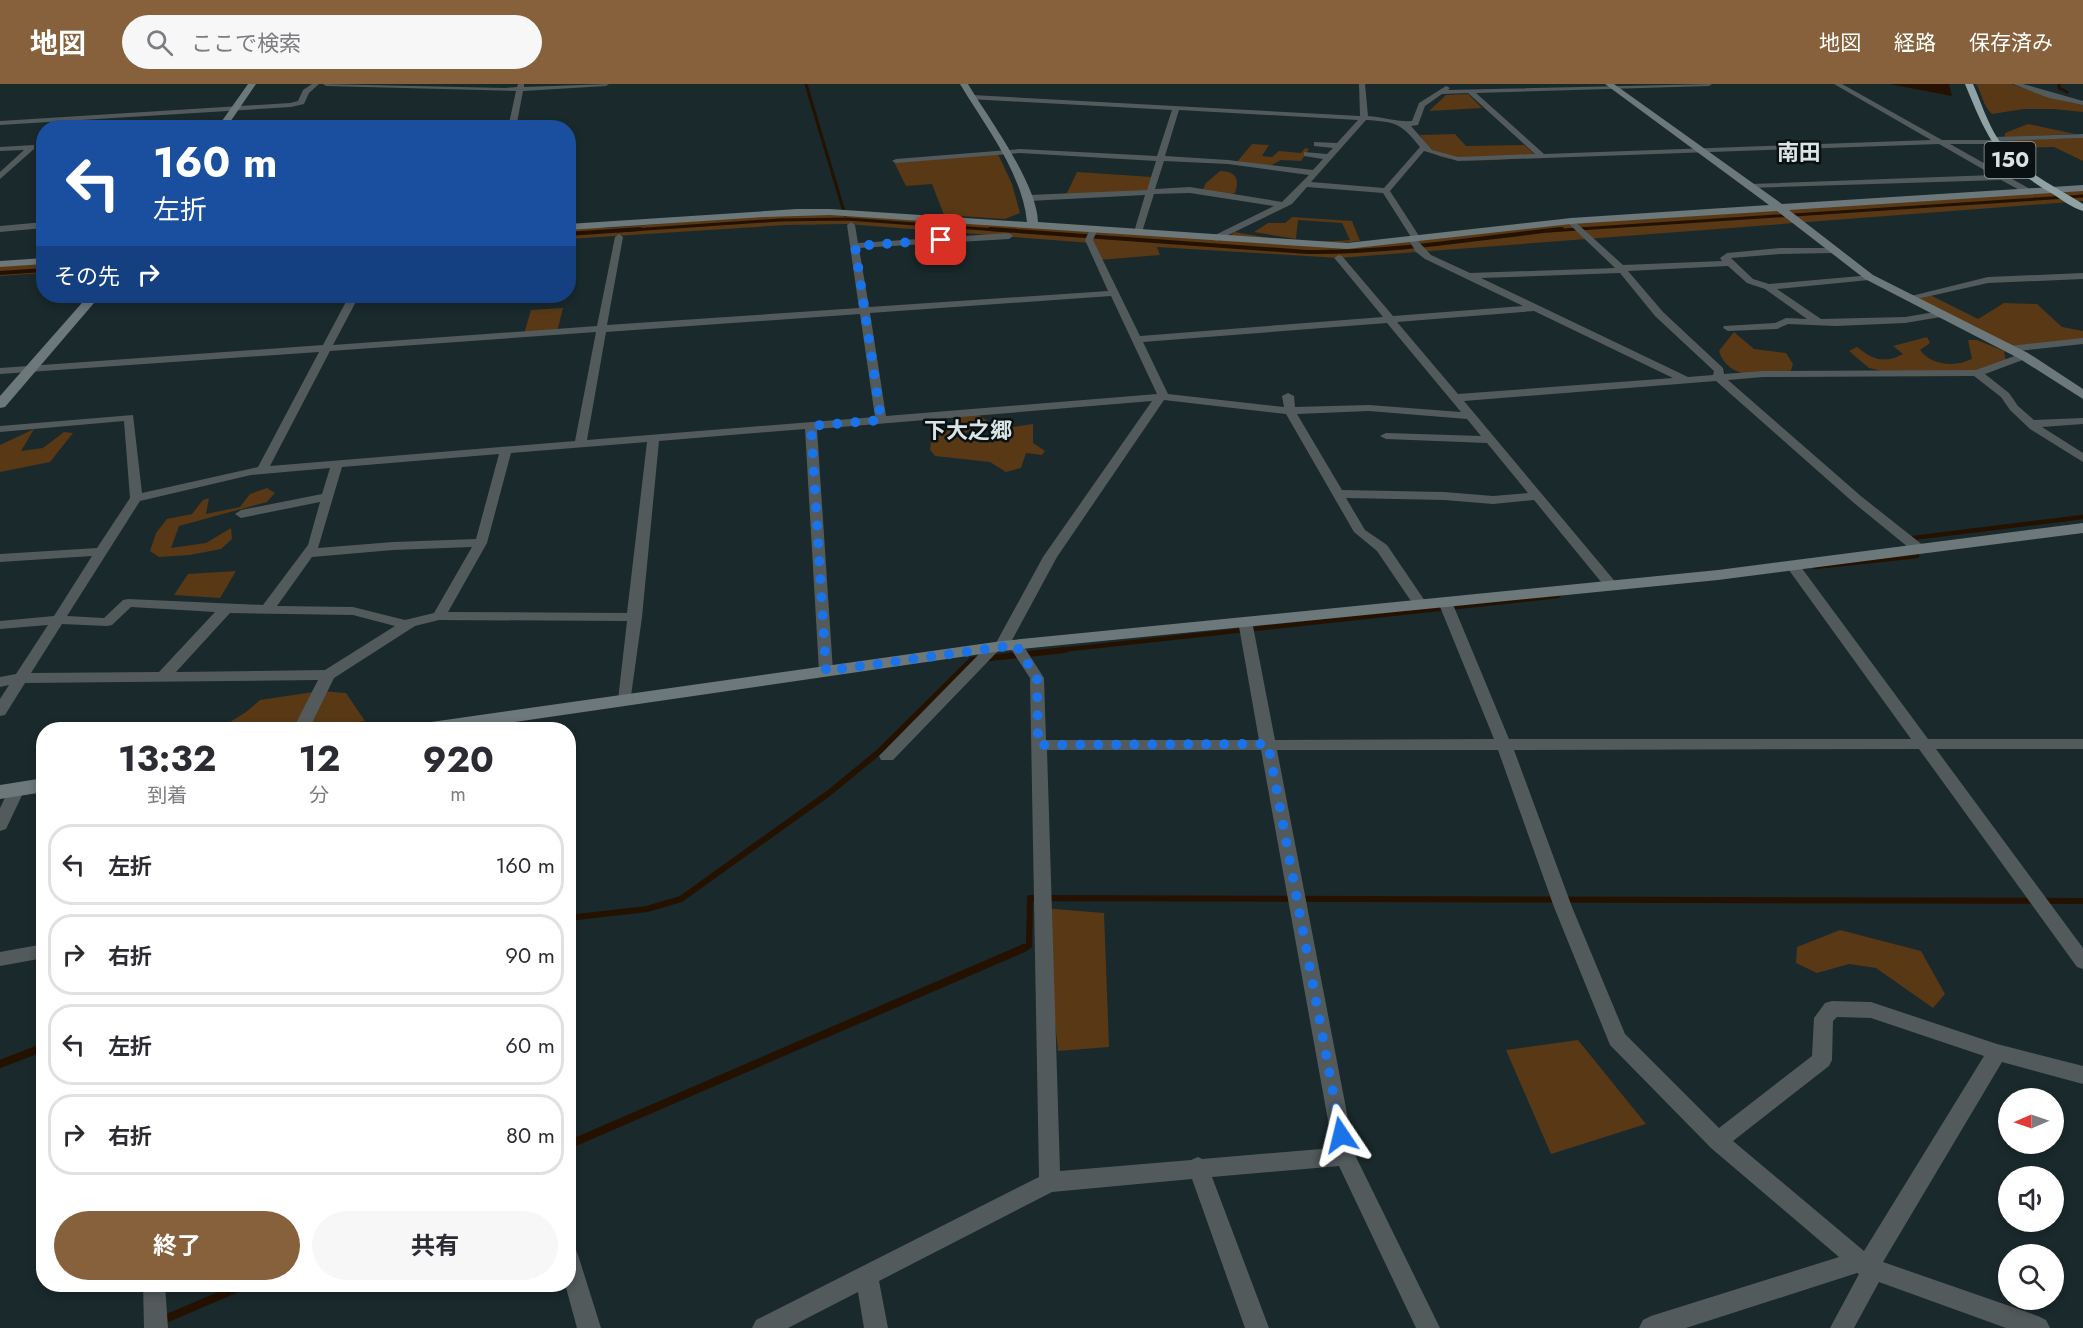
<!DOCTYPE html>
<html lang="ja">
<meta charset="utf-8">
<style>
:root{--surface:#fff;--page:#f7f7f7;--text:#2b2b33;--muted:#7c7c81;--line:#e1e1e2;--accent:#86613c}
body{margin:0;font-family:Jost,"Noto Sans JP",sans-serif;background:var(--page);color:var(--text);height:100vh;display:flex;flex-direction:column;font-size:22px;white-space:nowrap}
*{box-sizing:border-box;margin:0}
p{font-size:20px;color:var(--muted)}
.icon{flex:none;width:33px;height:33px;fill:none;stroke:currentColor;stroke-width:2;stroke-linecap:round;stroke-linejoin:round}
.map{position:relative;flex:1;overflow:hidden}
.drawer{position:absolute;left:36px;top:638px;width:540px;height:570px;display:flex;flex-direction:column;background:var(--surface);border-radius:24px;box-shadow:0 3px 9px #0003}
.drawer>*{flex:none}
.guide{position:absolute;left:36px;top:36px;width:540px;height:183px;border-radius:24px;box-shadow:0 3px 9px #0003;background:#1a4fa0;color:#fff;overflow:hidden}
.needle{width:39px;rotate:268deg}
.fabs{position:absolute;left:1998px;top:1004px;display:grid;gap:12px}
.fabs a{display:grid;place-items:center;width:66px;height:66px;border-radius:50%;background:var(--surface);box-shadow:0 3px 9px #0003;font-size:30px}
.pin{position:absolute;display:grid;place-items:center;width:51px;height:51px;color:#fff;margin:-26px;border-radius:12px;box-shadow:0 3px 9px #0006}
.me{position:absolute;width:66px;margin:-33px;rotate:350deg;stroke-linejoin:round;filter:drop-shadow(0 0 4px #0008)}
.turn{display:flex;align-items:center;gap:21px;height:126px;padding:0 18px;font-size:27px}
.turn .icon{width:78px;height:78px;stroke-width:2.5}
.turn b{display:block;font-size:42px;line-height:51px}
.then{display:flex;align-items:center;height:57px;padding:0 18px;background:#0003;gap:12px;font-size:22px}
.eta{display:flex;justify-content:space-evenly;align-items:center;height:102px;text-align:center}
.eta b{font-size:36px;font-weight:700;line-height:42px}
.primary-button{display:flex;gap:12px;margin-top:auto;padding:12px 18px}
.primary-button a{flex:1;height:69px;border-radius:36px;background:var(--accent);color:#fff;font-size:24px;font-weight:700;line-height:69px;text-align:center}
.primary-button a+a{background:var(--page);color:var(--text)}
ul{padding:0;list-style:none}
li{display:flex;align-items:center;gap:18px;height:81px;margin:0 12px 9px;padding:0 6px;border:3px solid var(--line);border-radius:24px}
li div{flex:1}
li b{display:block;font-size:22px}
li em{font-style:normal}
header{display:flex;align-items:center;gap:36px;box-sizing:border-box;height:84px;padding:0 30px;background:var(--accent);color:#fff}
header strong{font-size:28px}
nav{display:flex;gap:33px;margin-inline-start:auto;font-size:21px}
.search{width:420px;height:54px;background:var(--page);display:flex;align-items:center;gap:15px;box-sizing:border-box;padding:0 21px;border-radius:33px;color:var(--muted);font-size:22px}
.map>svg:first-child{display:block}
.green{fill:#583815}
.water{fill:#241100}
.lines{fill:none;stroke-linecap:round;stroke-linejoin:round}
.stream-far4{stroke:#241100;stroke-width:3}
.stream-far3{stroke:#241100;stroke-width:4}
.stream-far2{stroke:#241100;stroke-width:4.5}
.stream-far1{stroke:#241100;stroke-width:6}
.stream{stroke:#241100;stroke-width:8}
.street{fill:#535a5c;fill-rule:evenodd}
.secondary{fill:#6c787a;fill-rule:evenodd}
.highway{fill:#90a2a5;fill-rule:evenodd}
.route{stroke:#1a73e8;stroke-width:10;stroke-dasharray:0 18}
.labels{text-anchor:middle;stroke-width:5;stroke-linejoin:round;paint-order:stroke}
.shield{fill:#0a1112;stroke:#9ca5a6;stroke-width:1.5}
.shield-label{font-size:21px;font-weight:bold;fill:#dae4e5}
.far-quarter-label{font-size:22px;font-weight:bold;fill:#dae4e5;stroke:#0a1112}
</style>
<header>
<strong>地図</strong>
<div class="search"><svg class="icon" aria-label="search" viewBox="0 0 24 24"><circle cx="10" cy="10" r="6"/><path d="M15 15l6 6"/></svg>ここで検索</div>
<nav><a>地図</a><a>経路</a><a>保存済み</a></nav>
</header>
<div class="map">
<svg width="2083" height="1244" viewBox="0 0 2083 1244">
<rect width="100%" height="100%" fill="#1a292c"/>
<path class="green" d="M1976 0H2011L2059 16 2083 21V28L2053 25H2024L1992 30C1982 21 1983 11 1976 0Z
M1468 10 1482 24 1429 27 1446 11Z
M2028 40 2075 50 2005 53V49Z
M1455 50 1466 62 1524 61 1538 73C1510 74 1459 82 1434 70 1427 66 1424 58 1420 51Z
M2083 54V77L2054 63 2013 64 2007 56Z
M1252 60 1269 61 1262 72 1272 73 1279 67 1301 69 1305 64 1309 65 1301 77 1281 76 1270 82 1237 78Z
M998 70 1012 100 1020 129 1005 135 944 131 932 100 906 102 894 78Z
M1220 87C1235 87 1240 94 1235 109 1227 112 1210 110 1203 105L1206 99Z
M1077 88 1152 93 1150 108 1066 111Z
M2083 104V117L1339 174 1157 163 1160 171 1099 176 1091 159 846 140 786 141 569 155 568 144H608L809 128 1228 153 1235 148C1271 155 1311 160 1350 156L1342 139 1298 136 1296 155 1254 148 1268 139H1285L1292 133 1352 137 1360 157 1331 160 1352 161 1546 141Z
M43 177V189L0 192V181Z
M1926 209 1978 235 2004 219 2037 220 2062 243 2083 247V257L2005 263 1908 214Z
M563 224 557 248 524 250 531 226Z
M1734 248 1754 265 1786 269 1793 280 1790 290C1764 290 1729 298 1719 267Z
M1927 253 1930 259 1920 266C1932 282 1955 283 1972 275L1968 256H1977L2004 267 2006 279 1977 289H1891L1869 284 1849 267 1857 263C1873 276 1885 280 1903 270L1893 262Z
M975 329 988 337C981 345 968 345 961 353L964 357H997L1006 352 1001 349 1000 345 1033 340V359L1045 367 1042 371 1026 369 1021 384 1006 388 990 378 935 372 930 366 931 357 958 338 961 330Z
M34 345 21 367 43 364 64 348 73 349 50 378 0 388V361Z
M267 404 275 409 267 418 179 442 171 464 206 459 231 444 232 455 221 465 190 471 159 473 150 467 156 449 167 435 192 430 203 416 209 414 206 430 240 423 250 410Z
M236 487 220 514 174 511 188 490Z
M320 607 346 609 365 637 313 645H219L246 628 260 616Z
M1043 824 1104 829 1109 963 1058 967Z
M1840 846 1921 867 1945 910 1933 924 1876 884 1849 880 1817 889 1796 879 1797 863Z
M1578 956 1646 1040 1551 1070 1506 966Z"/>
<path class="water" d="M1889 0H1949L1952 12Z"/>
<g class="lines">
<path class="stream-far4" d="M806 0 845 131
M2059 0V4L2067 8
M617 147 780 136 847 135 1011 147
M1548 147 2083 112"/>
<path class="stream-far3" d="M990 145 1307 168C1393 169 1477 154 1562 145
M568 150 640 145
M0 189 44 186"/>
<path class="stream-far2" d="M1815 483 1917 472 1913 454 2083 433
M1052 567 1558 512"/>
<path class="stream-far1" d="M568 834 647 825 681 815 829 709 880 667 972 576 1065 566
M1020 866 1029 862 1030 814 2083 817"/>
<path class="stream" d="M0 980 44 963
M568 1061 1024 864
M163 1236 247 1200"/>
<path class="street" d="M312 0H319L309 9 304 20 291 23 0 41V37L290 19 298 17 303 6Z
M323 0 505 4 517 3 518 0H524V3L609 0 606 2 523 7 516 44H508L516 7 326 2Z
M1359 0H1365L1368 32C1383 33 1397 38 1412 37L1419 19 1446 2 1450 4 1448 6 1712 0 1709 2 1476 9 1544 70 1931 56 1834 0H1842L1942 56H1990L1993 53 2083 50V54L1998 57 1995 60H1950L2030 105V109L2027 110 2001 96 1750 104 1746 102 1750 100 1993 91 1939 60 1458 77 1424 67 1390 107 1421 155 1418 157 1431 171 1470 189 1615 184 1568 139 1567 137 1571 134 1623 181 1722 177 1720 174 1727 169 1780 164H1838L1840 166 1835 169 1780 170 1731 174 1753 195 1769 200 1872 191 1874 193 1869 196 1777 205 1821 235 1905 233 1941 227 1946 230 1941 233 1905 239 1836 242 1788 240 1777 245 1728 247 1723 244 1724 242 1775 239 1786 234 1807 235 1765 205 1747 199 1728 182 1628 187 1663 228 1723 284 1724 290 1763 287 1976 286 2020 270H2028V274L1985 290 2009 309 2018 322 2034 336 2083 334V340L2042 343 2083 369V378L2030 345 2010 326 2001 313 1974 292 1763 293 1728 296 1862 413 1924 462 1925 465 1924 468H1914L1854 419 1716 297 1464 317 1618 501 1611 505 1606 504 1534 416 1493 420 1444 416 1346 414 1365 446 1387 461 1427 520 1420 524 1415 523 1377 467 1354 448 1286 330 1164 316 1057 473 1011 558H1021L1044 594 1046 656H1259L1238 537 1245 533 1252 537 1275 656 1494 655 1438 518 1445 514 1452 518 1509 655H1911L1786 482 1793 478 1798 479 1928 655H2083V665H1936L2083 864V885L2077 883 1919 665 1514 666 1572 823 1625 950 1719 1044 1812 972 1814 934 1825 919 1832 917 1871 918 1997 960 2083 982V1000L2002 978 1883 1178 2038 1232 2046 1236 2050 1244H2006L1879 1198 1854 1244H1830L1859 1190 1857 1189 1686 1244H1639L1643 1236 1651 1232 1839 1173 1711 1064 1610 961 1554 823 1498 666H1277L1355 1071 1440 1244H1416L1339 1082 1212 1093 1269 1244H1245L1192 1095 1052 1108 879 1197 888 1244H864L858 1208 788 1244H752L756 1236 1039 1093 1030 594 1009 562 1007 565 999 566 893 676H881L879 672 989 560 996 559 1043 473 1152 317 817 345 833 587 831 590H821L819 587 805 345 659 357 642 533 630 619 625 621 618 616 627 537 439 536 415 542 334 594 309 645H293L318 596 25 599 5 631 0 632V615L9 601 0 603V593L16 590 48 541 0 545V537L54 532 92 472 0 478V470L97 464 130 414 124 337 0 348V342L133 331 142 409 258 383 319 268 0 290V284L323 261 349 212H359L333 261 597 242 615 153 619 150 623 153 607 241 859 224 847 141 851 138 855 141 858 159 1009 149 1013 152 1009 155 859 164 869 223 1108 207 1085 156 1091 143 1094 142 1098 145 1093 156 1140 252 1383 233 1336 176 1334 174 1339 171 1342 172 1393 232 1523 222 1425 175 1416 168 1408 155 1411 153 1383 109 1307 103 1292 120 1216 157 1212 154 1213 152 1274 122 1190 109 1154 110 1142 148 1138 151 1134 148 1145 111 1029 117 1025 114 1029 111 1147 106 1156 77 1020 69 896 79 892 77 896 75 1020 65 1157 72 1172 26 969 15 972 11 1360 32ZM1468 9 1535 70 1458 73 1432 66 1411 42 1418 41 1425 22 1442 10ZM1179 26 1358 36 1337 59 1314 58V62L1333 64 1327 70 1304 68V72L1323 75 1313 86 1228 76 1165 72ZM1366 36C1396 38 1401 39 1420 63L1384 104 1311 98ZM1164 77 1228 80 1309 91 1282 118 1190 103 1155 105ZM1620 189 1655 232 1714 287 1713 291 1688 293 1481 194ZM1111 212 1157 310 886 332 870 229ZM1534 227 1673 294 1458 310 1397 238ZM860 230 875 333 587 356 606 248ZM1387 239 1461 328 1369 321 1295 323 1294 312 1288 309 1282 312 1284 323 1168 310 1143 258ZM596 248 575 357 270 382 330 267ZM1369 327 1467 335 1481 352 1386 349 1380 352 1386 355 1487 359 1528 409 1493 412 1444 408 1342 406 1297 330ZM647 358 627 529 448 528 487 459 511 369ZM499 370 476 455 393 458 318 464 342 383ZM330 384 322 410 241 426 235 430 241 434 320 418 308 461 263 521 128 515 123 516 104 534 67 532 140 417 251 391ZM472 463 434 529 405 536 353 523 277 522 312 473 393 466ZM131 523 215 528 159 588 31 589 62 540 107 542 112 541ZM230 529 353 531 395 542 325 586 176 588ZM1047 666H1261L1333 1064 1202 1075 1198 1073 1191 1076 1060 1087ZM1837 933 1871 934 1984 972 1864 1167 1733 1057 1829 982 1832 976 1833 937Z
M2013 0H2023L2083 17V21L2049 14Z
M34 61V65L0 95V88L24 66 0 67V63Z
M44 138V144L0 148V142Z
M2083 189V195L1988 199 1908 217 1903 214 1988 193Z
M2083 254V260L2010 268 2005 265 2010 262Z
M17 699 23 701 25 705 6 745 0 747V724L11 701Z
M44 860V874L0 882V868Z
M568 1164 576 1166 579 1174 601 1244H577L565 1200H568Z
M143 1200H165L168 1244H144Z"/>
<path class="secondary" d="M248 0H256L226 44H217Z
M960 0H968C989 35 1037 99 1038 138L1347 159 1571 134 1769 121 1605 0H1614L1782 120 2083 101V107L1789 126 1873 191 2028 269 2083 305V315L2020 275 1865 195 1777 127 1571 140 1347 165 830 131 765 133 568 146V140L797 125H830L1027 138C1022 88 985 42 960 0Z
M44 174V180L0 183V177Z
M88 212H100L5 323 0 324V312Z
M2083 439V449L1718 496 1002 567 466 645H415L418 641 424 639 1002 557 1718 486Z
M44 694V708L0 715V701Z"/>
<path class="highway" d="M1965 0H1973C1981 18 1987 38 1998 55 2018 86 2053 101 2083 120V127C2072 124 2061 115 2051 109 1997 77 1988 56 1965 0Z"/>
</g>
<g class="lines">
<path class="route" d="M941 156 855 162 881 336 811 342 826 587 1016 561 1037 594 1038 661 1268 660 1341 1051"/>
</g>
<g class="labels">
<rect class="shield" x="1984.5" y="58" width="51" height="36" rx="4.5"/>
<g class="shield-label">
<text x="2010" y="83">150</text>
</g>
<g class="far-quarter-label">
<text x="1799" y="76">南田</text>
<text x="968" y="354">下大之郷</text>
</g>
</g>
</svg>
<div class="fabs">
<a><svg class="needle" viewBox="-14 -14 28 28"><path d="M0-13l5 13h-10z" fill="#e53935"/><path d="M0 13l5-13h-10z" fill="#7c7c81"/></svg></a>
<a><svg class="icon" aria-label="sound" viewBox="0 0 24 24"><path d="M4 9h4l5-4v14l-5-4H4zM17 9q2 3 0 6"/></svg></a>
<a><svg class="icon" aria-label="search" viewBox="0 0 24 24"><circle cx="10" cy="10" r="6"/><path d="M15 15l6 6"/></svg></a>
</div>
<div class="pin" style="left:941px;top:156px;background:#d93025"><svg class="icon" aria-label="arrive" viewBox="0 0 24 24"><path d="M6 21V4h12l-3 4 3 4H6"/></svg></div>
<svg class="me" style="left:1341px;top:1051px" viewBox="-20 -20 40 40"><path d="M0-17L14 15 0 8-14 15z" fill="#1a73e8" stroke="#fff" stroke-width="4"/></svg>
<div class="guide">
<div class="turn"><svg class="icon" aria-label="left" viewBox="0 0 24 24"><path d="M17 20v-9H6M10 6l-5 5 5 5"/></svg><div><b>160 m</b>左折</div></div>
<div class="then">その先<svg class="icon" aria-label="right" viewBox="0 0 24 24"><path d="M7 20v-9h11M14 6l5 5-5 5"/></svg></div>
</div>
<section class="drawer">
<div class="eta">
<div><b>13:32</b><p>到着</p></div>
<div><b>12</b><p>分</p></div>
<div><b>920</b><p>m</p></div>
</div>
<ul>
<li><svg class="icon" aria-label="left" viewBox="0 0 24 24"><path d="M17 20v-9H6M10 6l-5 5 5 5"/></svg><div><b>左折</b></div><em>160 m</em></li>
<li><svg class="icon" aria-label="right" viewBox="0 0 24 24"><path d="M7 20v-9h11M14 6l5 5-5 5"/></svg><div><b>右折</b></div><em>90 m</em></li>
<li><svg class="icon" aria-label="left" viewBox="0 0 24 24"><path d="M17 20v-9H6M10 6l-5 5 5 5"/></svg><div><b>左折</b></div><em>60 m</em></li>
<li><svg class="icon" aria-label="right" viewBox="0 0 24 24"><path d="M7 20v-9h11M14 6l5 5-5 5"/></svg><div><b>右折</b></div><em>80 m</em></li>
</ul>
<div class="primary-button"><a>終了</a><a>共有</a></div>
</section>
</div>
